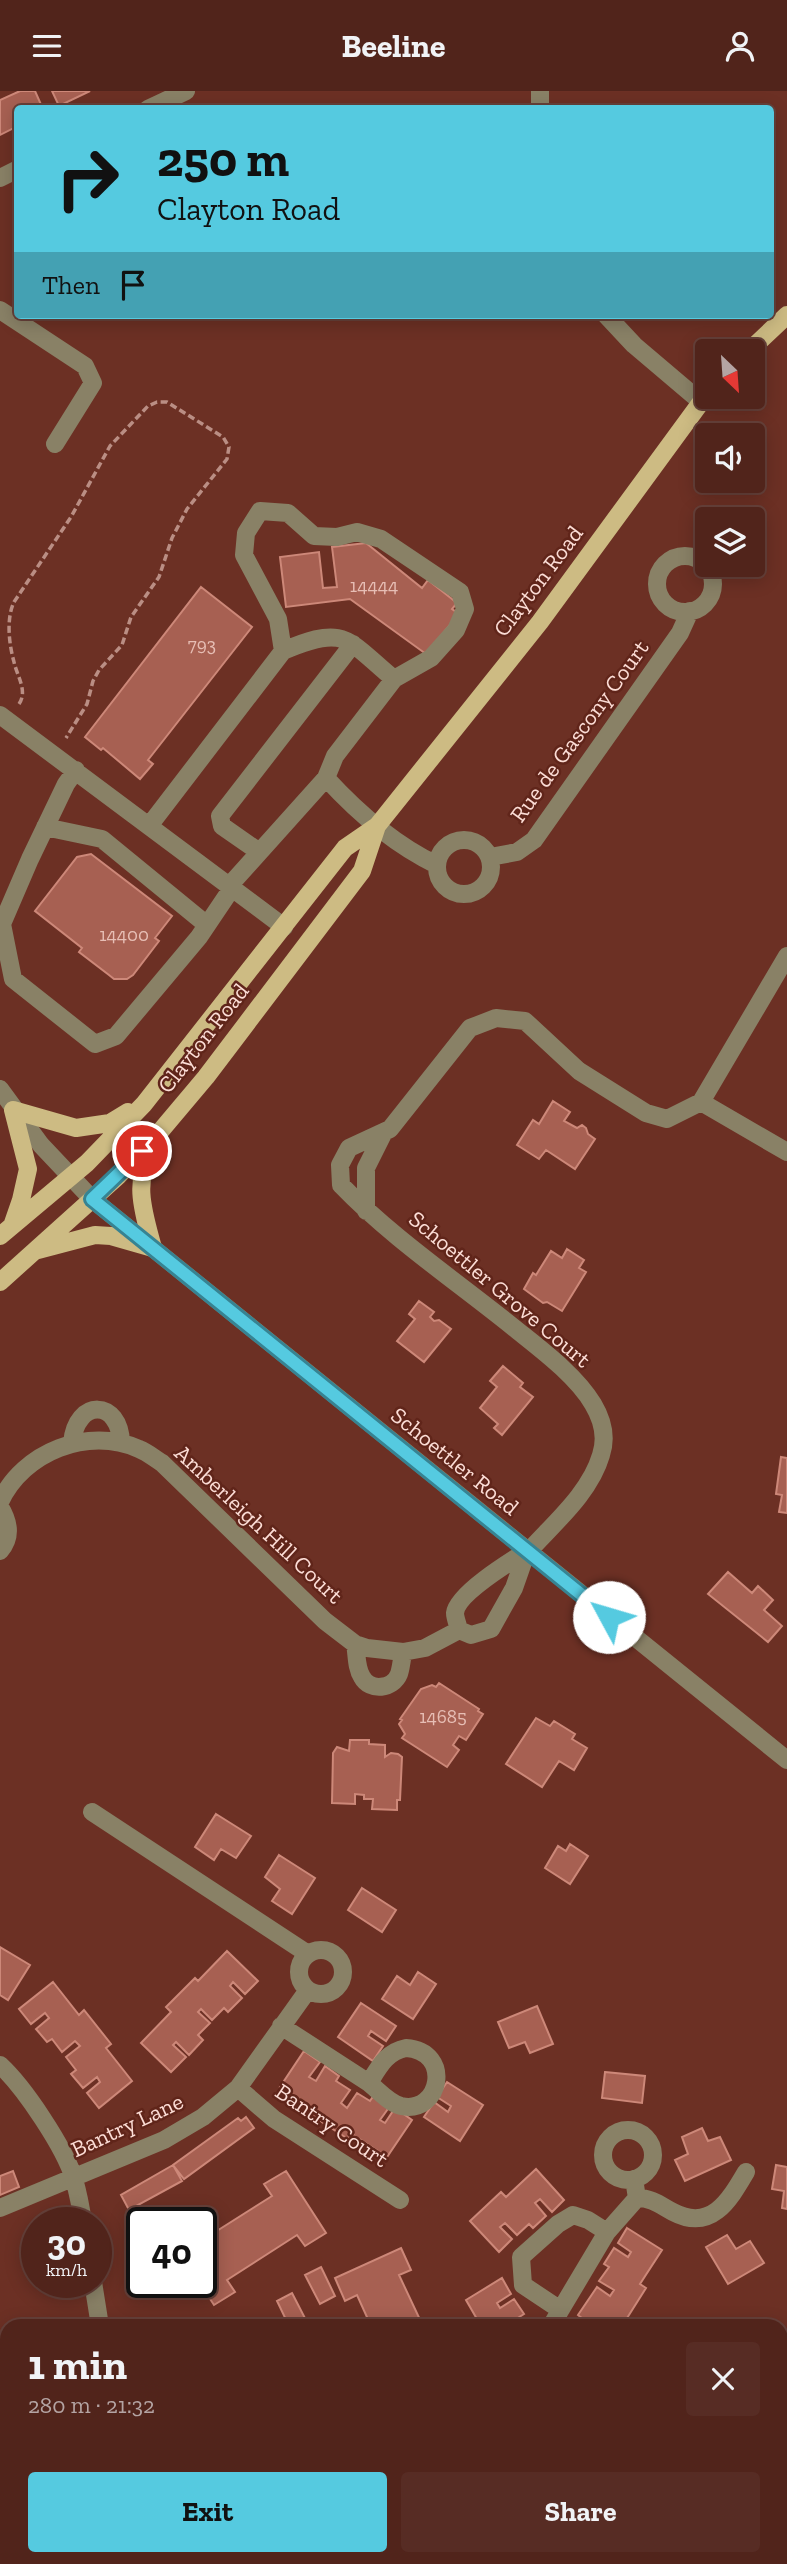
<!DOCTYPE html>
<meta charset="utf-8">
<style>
:root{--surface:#51241b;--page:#572c24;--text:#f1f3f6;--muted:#b4a4a3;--line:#67413a;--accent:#55cae0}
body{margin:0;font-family:"Zilla Slab",serif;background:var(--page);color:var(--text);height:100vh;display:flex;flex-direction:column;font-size:26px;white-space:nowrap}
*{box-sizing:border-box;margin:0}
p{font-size:23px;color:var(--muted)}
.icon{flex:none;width:38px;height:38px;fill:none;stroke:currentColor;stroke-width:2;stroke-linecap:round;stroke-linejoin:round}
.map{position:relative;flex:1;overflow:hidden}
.side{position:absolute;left:0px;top:2228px;width:788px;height:247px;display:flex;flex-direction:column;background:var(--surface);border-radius:21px 21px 0 0;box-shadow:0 4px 18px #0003,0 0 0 2px var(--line)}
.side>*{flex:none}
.hud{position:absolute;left:14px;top:14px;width:760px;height:214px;border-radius:7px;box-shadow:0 4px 18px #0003,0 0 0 2px var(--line);background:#55cae0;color:#111;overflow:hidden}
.needle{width:46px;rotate:155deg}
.tools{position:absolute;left:695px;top:248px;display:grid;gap:14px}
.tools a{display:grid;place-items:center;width:70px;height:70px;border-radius:7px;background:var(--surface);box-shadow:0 4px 18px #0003,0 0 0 2px var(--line);font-size:35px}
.speed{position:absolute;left:21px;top:2116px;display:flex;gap:14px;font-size:35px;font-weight:700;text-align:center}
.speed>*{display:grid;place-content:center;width:91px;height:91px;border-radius:50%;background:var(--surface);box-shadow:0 4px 18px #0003,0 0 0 2px var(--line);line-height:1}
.speed small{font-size:18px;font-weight:400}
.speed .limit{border:4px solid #111;border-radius:10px;background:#fff;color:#111}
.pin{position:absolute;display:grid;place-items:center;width:60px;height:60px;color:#fff;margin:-30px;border:4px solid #fff;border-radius:50%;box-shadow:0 2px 7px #0007}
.me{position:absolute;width:77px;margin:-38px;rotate:309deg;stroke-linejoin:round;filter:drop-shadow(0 0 5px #0008)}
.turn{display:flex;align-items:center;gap:24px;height:147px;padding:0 28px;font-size:32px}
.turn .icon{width:91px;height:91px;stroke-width:2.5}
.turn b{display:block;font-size:49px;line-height:60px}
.then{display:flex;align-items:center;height:66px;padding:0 28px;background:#0003;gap:14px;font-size:26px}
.round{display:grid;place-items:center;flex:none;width:74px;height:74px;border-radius:7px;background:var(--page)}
.overview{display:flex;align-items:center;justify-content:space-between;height:119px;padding:0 28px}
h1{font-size:42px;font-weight:700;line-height:52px}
.button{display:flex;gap:14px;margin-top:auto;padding:14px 28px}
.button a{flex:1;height:80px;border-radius:7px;background:var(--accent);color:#111;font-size:28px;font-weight:700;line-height:80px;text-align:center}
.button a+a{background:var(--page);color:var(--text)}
header{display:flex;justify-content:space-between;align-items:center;height:91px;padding:0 28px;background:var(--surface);font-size:32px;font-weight:700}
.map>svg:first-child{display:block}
.building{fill:#a76052;stroke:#cd8879;stroke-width:2}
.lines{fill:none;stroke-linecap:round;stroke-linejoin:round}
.path{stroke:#ba8e84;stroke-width:3.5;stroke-dasharray:7 3.5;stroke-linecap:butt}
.minor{stroke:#898166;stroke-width:18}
.major{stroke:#cdbb83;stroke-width:18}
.route-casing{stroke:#378392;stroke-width:18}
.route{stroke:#55cae0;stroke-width:12}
.labels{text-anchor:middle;stroke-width:5;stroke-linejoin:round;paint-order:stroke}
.number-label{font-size:19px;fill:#e7beb5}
.street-label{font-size:23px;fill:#fcddd6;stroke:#60251a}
</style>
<header><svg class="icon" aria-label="menu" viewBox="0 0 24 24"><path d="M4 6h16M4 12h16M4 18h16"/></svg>Beeline<svg class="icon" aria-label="person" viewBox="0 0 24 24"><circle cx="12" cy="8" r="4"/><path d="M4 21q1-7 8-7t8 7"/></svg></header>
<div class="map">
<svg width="787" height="2473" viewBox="0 0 787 2473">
<rect width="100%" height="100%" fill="#6c3024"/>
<path class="building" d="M20 0H35L43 18H18V35L0 44V9Z
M52 0H90L59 15Z
M366 452 422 497 428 489 457 512 452 518 459 523 426 563 350 508 286 516 280 466 319 461 323 497 337 496 332 456Z
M201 496 252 536 148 669 153 673 140 688 103 657 101 659 85 646Z
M91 763 172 825 155 847 159 850 133 884 127 888H114L109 884 79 861 82 857 35 820 77 766Z
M553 1010 570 1021 564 1030 577 1037 582 1034 586 1037 588 1043 595 1048 575 1078 546 1059 539 1068 517 1054 533 1029 539 1033Z
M567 1158 584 1169 579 1177 586 1181 562 1220 547 1211 543 1212 524 1198 533 1182 536 1184 551 1160 562 1167Z
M419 1210 434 1221 430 1226 434 1230 439 1229 451 1238 424 1271 397 1250 415 1228 409 1223Z
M503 1275 523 1292 520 1296 533 1306 502 1344 494 1337 498 1333 480 1317 497 1296 490 1290Z
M781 1366 787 1367V1422L779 1421 782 1404 776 1403Z
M728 1481 752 1502 758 1495 773 1509 764 1519 782 1535 768 1551 708 1503Z
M439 1592 479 1618 478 1620 483 1623 466 1649 459 1645 453 1654 459 1659 447 1676 402 1647 405 1643 399 1633 402 1629 400 1628 421 1598 432 1594 436 1596Z
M536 1627 550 1635 554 1630 575 1643 572 1648 587 1657 574 1679 559 1670 542 1696 506 1673Z
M350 1649H369V1653L385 1654V1666L391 1662 398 1663 402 1666 400 1709H397V1719L372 1718 373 1708H364V1704L355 1703V1713L332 1712 333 1662 337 1656 349 1660Z
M216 1723 251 1745 236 1767 221 1758 214 1769 195 1756Z
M570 1753 588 1765 570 1793 545 1777 558 1755 566 1760Z
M279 1764 315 1787 292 1823 272 1810 280 1798 265 1786Z
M362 1797 396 1819 382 1841 348 1819Z
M0 1856 30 1874 8 1909 0 1904Z
M227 1860 258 1890 245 1903 233 1891 230 1895 242 1907 228 1921 224 1917 212 1929 201 1918 198 1921 210 1932 198 1944 203 1949 189 1964 176 1951 173 1954 186 1966 171 1981 141 1952 171 1921 166 1916 195 1887 198 1890Z
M418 1881 436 1893 413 1928 382 1908 397 1885 410 1894Z
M53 1891 79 1924 84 1919 111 1953 106 1957 132 1990 99 2017 87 2002 100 1991 97 1986 83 1997 71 1983 76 1979 66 1966 80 1955 75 1950 62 1961 52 1948 47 1951 36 1938 49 1927 45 1922 31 1933 19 1918Z
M361 1912 396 1935 386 1950 371 1940 368 1945 383 1955 373 1970 338 1946Z
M537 1915 553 1953 530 1962 525 1951 509 1957 498 1931Z
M304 1960 320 1971 309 1986 316 1990 325 1975 339 1985 336 1990 350 1999 341 2012 347 2017 357 2002 370 2010 374 2004 390 2015 380 2029 385 2032 395 2017 412 2029 387 2066 352 2043 348 2048 311 2024 314 2019 280 1996Z
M605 1981 645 1985 642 2012 602 2007Z
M447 1991 483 2014 460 2050 424 2026 434 2011 448 2021 451 2015 437 2006Z
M246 2026 254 2037 184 2088 173 2074 238 2027 241 2030Z
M702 2037 708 2050 720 2046 731 2069 685 2090 675 2069 688 2063 682 2046Z
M173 2074 182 2090 129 2119 121 2104Z
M776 2074 787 2076V2118L782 2117 784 2100 772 2098Z
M536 2078 564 2109 552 2121 540 2108 535 2112 546 2125 533 2137 529 2133 517 2144 505 2132 500 2136 512 2148 499 2161 470 2130 501 2101 506 2106Z
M13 2080 19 2096 0 2104V2085Z
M286 2080 326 2142 305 2155 297 2144 227 2189 235 2201 214 2214 199 2191H201V2150L272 2105 264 2093Z
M627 2137 662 2159 640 2193 646 2197 622 2235H592L578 2224 597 2196 610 2205 614 2199 599 2190 609 2176 604 2173 614 2157 628 2166 631 2161 618 2152Z
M727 2144 736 2158 750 2150 764 2172 728 2193 706 2156Z
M401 2157 411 2179 399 2184 423 2235H371L357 2204 345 2210 335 2187Z
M321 2176 335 2205 320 2213 305 2184Z
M502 2187 511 2203 497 2212 500 2217 514 2208 524 2223 505 2235H481L466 2209Z
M292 2202 309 2235H289L277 2210Z
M780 2399 787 2400V2435L780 2434Z
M41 2468H87V2473H36L35 2469Z
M176 2468H252V2473H176Z"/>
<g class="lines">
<path class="path" d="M19 613C28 600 17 585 14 571 9 553 6 528 14 511L71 426 110 355 148 315 157 311H167L223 346 229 356 227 368 187 418 172 447 159 486 131 526 122 554 99 579 93 590 87 613 66 647"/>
<path class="minor" d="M540 0V18
M148 18 186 0
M0 87 18 78
M0 219 85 275 93 292 55 353
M606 224 634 254 700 310
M657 493a28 28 0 1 1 56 0a28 28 0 1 1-56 0Z
M283 560 278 528 244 464 246 442 260 420 288 422 314 445 337 446 357 441 381 448 460 501 465 518 456 539 431 567 394 588
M0 624 284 836
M76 679 66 693 30 768 2 833 13 888 95 953 116 945 199 846 232 797
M149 735 283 560C346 533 346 548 394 588L335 665 326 687C358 722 395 754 437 774
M45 736 102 748 207 834
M437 776a27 27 0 1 1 54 0a27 27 0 1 1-54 0Z
M258 760 222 735 220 725 353 553
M490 766 517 761 534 749 680 542 690 520
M229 795 326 687
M0 998 41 1054 92 1108 787 1669
M701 1011 787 1061
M366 1120V1077L384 1041
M72 1352C76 1307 120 1308 121 1352
M0 1411C23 1361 88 1335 139 1358 147 1361 154 1367 162 1372L325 1530 355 1553 367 1557 403 1561 425 1557 459 1539
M0 1416C9 1431 12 1446 0 1460
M528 1461C554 1432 590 1402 601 1364 607 1346 602 1328 593 1313 576 1284 539 1257 513 1236 456 1190 391 1146 341 1094L340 1074 349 1057 390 1038 470 937 496 927 525 930 579 980 646 1022 667 1028 701 1011 787 865
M459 1539 471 1544 491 1538 514 1497 527 1460
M459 1539C458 1534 455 1527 455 1522 457 1503 511 1470 527 1460
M355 1553C357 1563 356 1577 362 1586 370 1601 393 1598 399 1583 401 1577 402 1568 403 1561
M92 1721 308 1863
M299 1881a22 22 0 1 1 44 0a22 22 0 1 1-44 0Z
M281 1935 369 1992
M406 1957C453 1960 441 2024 401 2015 389 2012 379 2000 369 1992 379 1976 386 1961 406 1957Z
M0 1974C24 1996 65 2057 74 2088 78 2102 81 2117 83 2132
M238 1997 274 2028 400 2109
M603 2064a25 25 0 1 1 50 0a25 25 0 1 1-50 0Z
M637 2107C652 2107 660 2114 673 2121 711 2141 729 2110 746 2081
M0 2117 164 2049 203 2026 238 1997 308 1899
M93 2191 100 2235
M559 2218 523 2194 521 2166 558 2133 573 2124 588 2129 607 2141
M551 2235 607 2141 637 2107 634 2088
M780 2362 787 2365
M0 2408 7 2407
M126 2468V2473
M465 2473V2468"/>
<path class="major" d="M748 261 787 224
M152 1056C133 1092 143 1120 153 1157
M12 1135 21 1109 28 1078 13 1019 76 1037 110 1032 128 1021
M0 1145 87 1072 144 1013 345 757 377 735 540 531 707 303
M38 1159 95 1144 111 1145 153 1157
M0 1191 118 1085 158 1043 206 986 362 780 377 735"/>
</g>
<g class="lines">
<defs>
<path id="route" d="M142 1060 92 1108 609 1526"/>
</defs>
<use href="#route" class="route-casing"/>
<use href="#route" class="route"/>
</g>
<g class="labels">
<g class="number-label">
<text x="374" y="501">14444</text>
<text x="202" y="560">793</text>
<text x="124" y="850">14400</text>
<text x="443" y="1632">14685</text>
</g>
<g class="street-label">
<text transform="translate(538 490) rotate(-53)" y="8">Clayton Road</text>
<text transform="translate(579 640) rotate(-54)" y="8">Rue de Gascony Court</text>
<text transform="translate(203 947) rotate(-52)" y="8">Clayton Road</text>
<text transform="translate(500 1198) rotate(40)" y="8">Schoettler Grove Court</text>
<text transform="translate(455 1370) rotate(39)" y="8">Schoettler Road</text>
<text transform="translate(259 1433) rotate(43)" y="8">Amberleigh Hill Court</text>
<text transform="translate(127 2034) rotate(-25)" y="8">Bantry Lane</text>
<text transform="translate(332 2034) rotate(34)" y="8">Bantry Court</text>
</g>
</g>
</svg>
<div class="tools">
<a><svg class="needle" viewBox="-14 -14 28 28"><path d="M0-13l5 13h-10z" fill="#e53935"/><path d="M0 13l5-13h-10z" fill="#b4a4a3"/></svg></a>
<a><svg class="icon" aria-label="sound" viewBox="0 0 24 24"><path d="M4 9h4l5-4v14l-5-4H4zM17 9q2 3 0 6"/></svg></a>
<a><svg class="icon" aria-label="layers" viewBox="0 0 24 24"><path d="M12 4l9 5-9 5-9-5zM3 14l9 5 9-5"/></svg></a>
</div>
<div class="speed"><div>30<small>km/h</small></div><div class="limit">40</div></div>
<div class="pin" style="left:142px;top:1060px;background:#d93025"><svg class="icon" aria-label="arrive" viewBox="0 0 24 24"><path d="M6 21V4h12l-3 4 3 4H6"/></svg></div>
<svg class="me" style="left:609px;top:1526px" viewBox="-20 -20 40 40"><circle r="19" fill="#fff"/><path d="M0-13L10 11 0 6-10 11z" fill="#55cae0"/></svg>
<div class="hud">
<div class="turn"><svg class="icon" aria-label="right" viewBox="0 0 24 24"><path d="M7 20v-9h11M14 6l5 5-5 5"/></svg><div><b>250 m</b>Clayton Road</div></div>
<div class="then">Then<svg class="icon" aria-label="arrive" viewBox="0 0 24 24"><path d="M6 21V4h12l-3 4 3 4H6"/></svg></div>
</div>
<section class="side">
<div class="overview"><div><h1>1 min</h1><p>280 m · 21:32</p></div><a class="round"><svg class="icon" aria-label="close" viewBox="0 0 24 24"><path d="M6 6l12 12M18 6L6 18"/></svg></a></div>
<div class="button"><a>Exit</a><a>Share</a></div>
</section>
</div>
